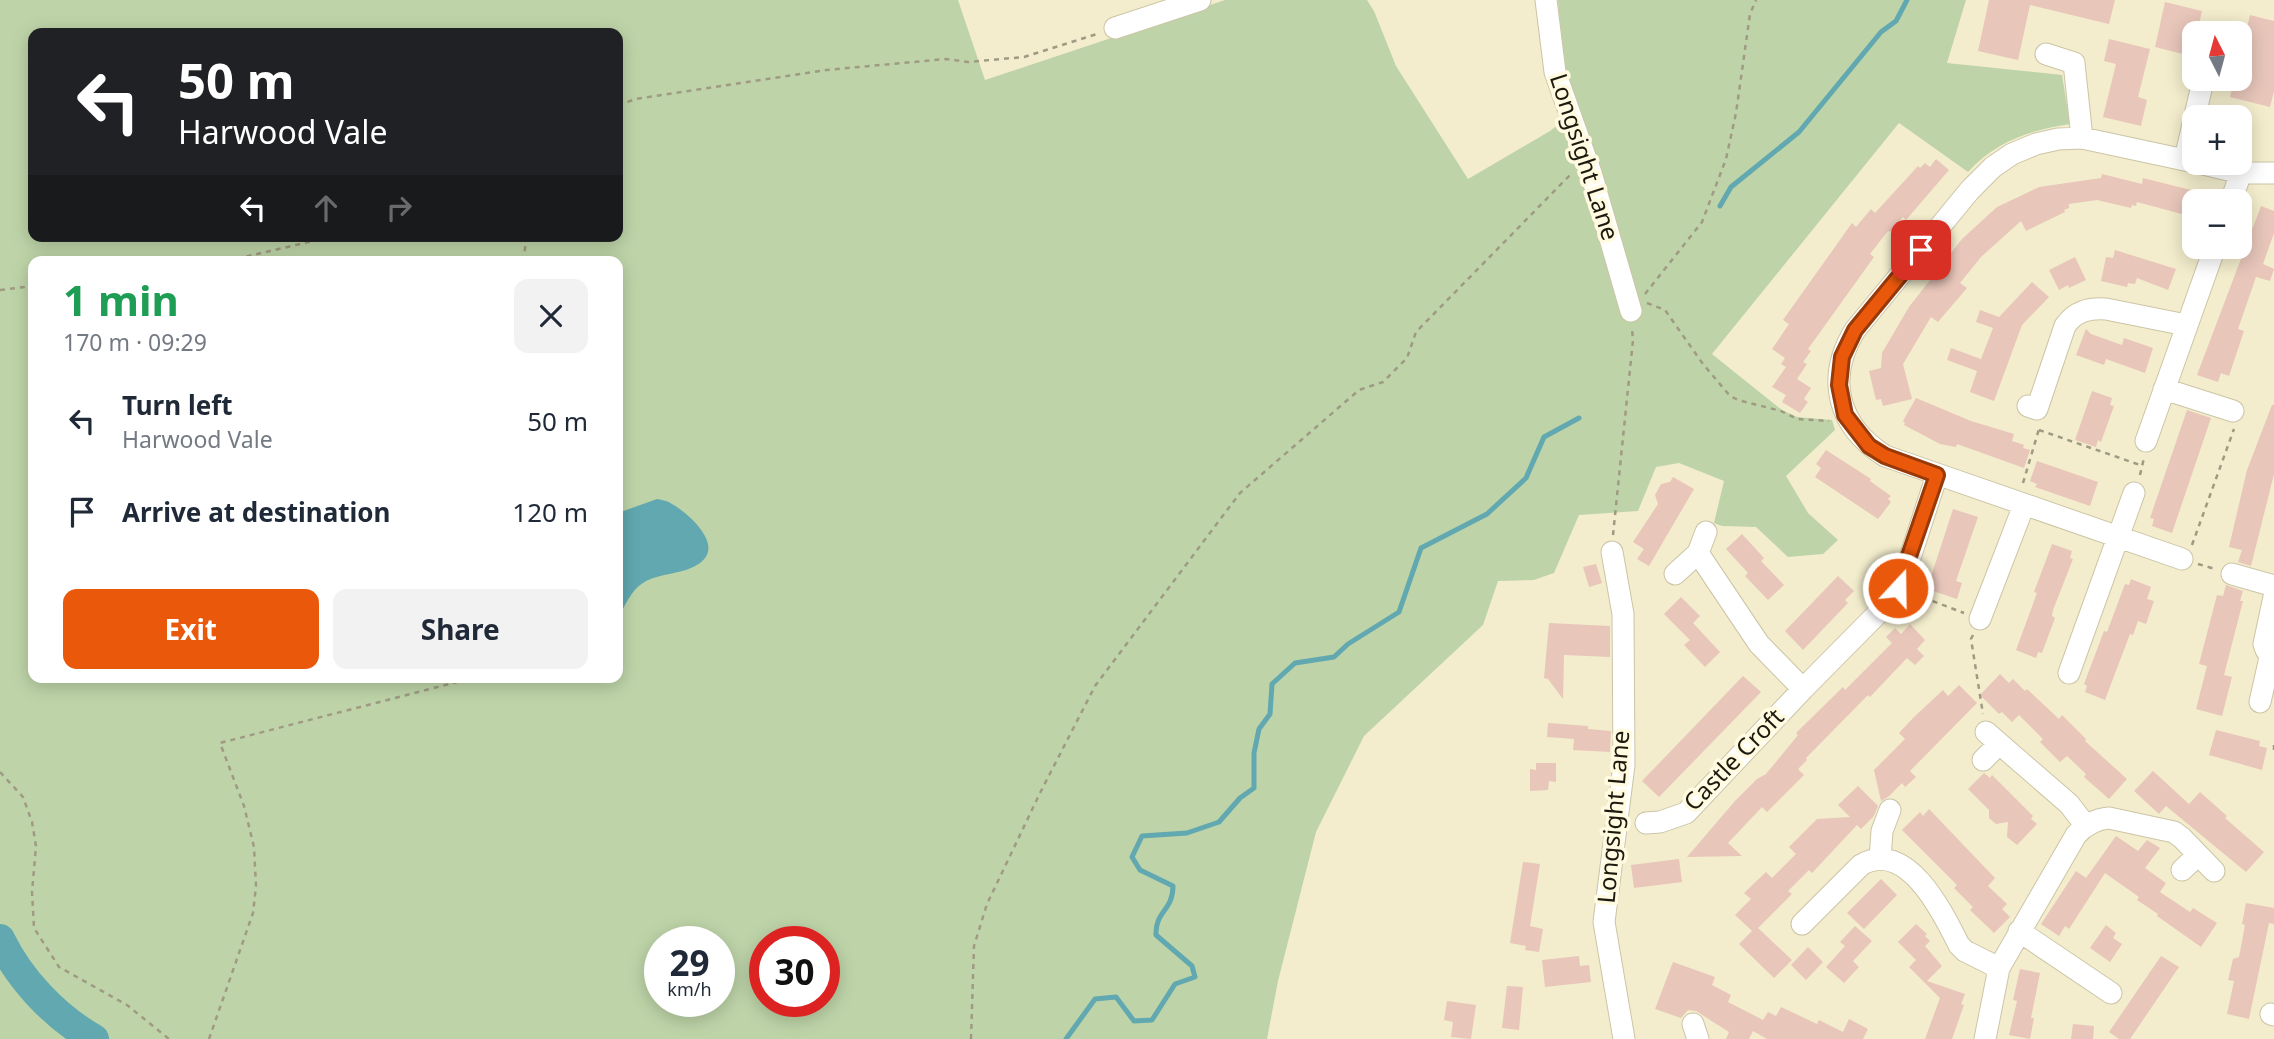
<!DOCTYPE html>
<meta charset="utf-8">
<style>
:root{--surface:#fff;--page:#f2f2f3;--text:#1f2937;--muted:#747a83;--accent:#ea580c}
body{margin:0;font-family:"Noto Sans",sans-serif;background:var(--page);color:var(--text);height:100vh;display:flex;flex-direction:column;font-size:26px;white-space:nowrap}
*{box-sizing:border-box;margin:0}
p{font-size:23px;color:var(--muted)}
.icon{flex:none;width:38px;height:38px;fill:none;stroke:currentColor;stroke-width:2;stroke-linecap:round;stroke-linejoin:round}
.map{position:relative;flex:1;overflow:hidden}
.side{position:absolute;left:28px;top:256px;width:595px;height:427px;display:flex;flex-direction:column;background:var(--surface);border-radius:14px;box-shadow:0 4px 18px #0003}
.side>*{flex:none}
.hud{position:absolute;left:28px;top:28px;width:595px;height:214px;border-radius:14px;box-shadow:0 4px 18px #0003;background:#202124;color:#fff;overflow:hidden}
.needle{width:46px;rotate:354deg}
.buttons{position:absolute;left:2182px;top:21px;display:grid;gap:14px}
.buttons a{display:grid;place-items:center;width:70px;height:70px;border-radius:14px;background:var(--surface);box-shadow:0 4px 18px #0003;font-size:35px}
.speed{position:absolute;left:644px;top:926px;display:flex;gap:14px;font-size:35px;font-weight:700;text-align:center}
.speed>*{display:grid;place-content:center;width:91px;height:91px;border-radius:50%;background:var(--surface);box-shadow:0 4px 18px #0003;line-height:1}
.speed small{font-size:18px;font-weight:400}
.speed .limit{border:10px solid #d22;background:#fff;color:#111}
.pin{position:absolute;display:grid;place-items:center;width:60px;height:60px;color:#fff;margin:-30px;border-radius:14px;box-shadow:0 4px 10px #0006}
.me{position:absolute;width:77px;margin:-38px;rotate:21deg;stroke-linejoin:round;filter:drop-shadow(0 0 5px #0008)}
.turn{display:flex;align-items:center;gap:24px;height:147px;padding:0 35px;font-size:32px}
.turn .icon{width:91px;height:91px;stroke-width:2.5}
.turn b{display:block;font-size:49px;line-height:60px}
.lanes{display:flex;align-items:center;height:66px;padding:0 35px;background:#0003;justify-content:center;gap:35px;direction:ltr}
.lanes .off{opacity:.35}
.round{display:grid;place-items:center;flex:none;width:74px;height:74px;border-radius:14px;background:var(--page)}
.overview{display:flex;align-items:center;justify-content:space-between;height:119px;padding:0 35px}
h1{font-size:42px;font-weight:700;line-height:52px;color:#1e9e55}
.cta{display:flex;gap:14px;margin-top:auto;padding:14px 35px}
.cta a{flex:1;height:80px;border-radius:14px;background:var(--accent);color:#fff;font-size:28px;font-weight:700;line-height:80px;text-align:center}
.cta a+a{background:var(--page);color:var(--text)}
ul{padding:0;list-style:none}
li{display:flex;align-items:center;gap:21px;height:91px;padding:0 35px}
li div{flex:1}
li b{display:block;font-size:26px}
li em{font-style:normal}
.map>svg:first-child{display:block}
.green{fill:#bed4a8;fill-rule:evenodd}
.water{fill:#61a8b0}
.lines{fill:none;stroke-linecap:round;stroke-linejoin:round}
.stream{stroke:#61a8b0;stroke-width:5}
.river{stroke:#61a8b0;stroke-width:30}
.building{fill:#e8c6ba}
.minor-casing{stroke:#cbc5a6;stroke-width:23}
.path{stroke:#9f9a83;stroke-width:2.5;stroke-dasharray:5 5;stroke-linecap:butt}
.minor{stroke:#fff;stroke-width:21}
.route-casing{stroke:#983908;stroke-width:18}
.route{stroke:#ea580c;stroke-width:12}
.labels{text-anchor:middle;stroke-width:7;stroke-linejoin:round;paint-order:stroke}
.street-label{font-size:24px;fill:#1c190e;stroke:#fffae0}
</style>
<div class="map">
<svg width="2274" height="1039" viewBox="0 0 2274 1039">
<rect width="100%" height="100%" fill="#f3edcd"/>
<path class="green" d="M0 0H958L985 80 1225 0H1367L1374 11 1396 66 1468 179 1550 131 1576 111 1563 70 1558 0H1966L1947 63 2062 75 2070 124C2031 130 1996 141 1968 172L1899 123 1712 354 1782 410 1797 417 1832 420 1835 430 1786 476 1808 513 1838 540 1823 554 1788 557 1756 527 1722 526 1714 523 1724 481 1679 463 1656 467 1638 511 1579 515 1554 573 1534 580 1498 581 1483 625 1364 736 1316 832 1278 981 1267 1039H0ZM33 33H618V236H33ZM33 261H618V677H33ZM660 942H719V1001H660ZM765 942H824V1001H765Z"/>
<path class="water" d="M657 499C662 500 668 501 672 504 688 513 725 545 700 563 684 575 660 572 643 583 631 590 625 606 618 618V513Z"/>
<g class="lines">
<path class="stream" d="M1720 206 1731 187 1799 132 1881 32 1896 21 1907 0
M1066 1039 1095 999 1116 997 1134 1021 1152 1020 1175 984 1195 977 1192 966 1156 935C1155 911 1173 911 1173 886L1140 870 1132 857 1142 836 1187 833 1219 822 1240 798 1254 788V753L1259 729 1270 714 1272 684 1295 663 1334 657 1348 644 1399 612 1421 548 1487 514 1526 478 1544 437 1579 418"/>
<path class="river" d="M0 939C20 980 55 1017 94 1039"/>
</g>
<path class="building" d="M1989 0H2115L2109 24 2030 5 2018 60 1978 51Z
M2165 2 2202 11 2197 33H2194L2191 56 2155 47Z
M2250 15 2274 21V91L2270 107 2230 97 2234 79H2240V71L2245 73 2252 46 2243 44Z
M2109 39 2150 49 2138 97 2147 100 2141 126 2103 117 2116 64 2104 61Z
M1936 159 1949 170 1906 220 1903 217 1890 232 1888 231 1870 254 1874 257 1808 349 1811 351 1803 362 1807 364 1797 379 1811 388 1804 399 1808 402 1800 413 1782 402 1786 395 1772 387 1786 367 1781 364 1785 358 1772 349 1789 324 1783 320 1852 223 1856 227 1871 209 1875 213 1918 166 1920 168 1925 163 1930 167Z
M2102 174 2142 184 2143 178 2199 192 2197 201H2194L2193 217 2137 202 2136 206 2132 205 2131 208 2097 200 2069 204V208L2064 210 2065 212 2026 231 2021 221 1981 257 1960 283 1967 288 1938 322 1931 317 1903 364 1912 399 1883 406 1881 399 1876 400 1869 371 1881 368 1882 353 1909 307 1962 239 1997 207 2039 187 2101 178Z
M2261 206 2274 211V233L2263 264 2274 269 2270 281 2256 277 2238 329 2244 331 2229 376 2221 373 2218 382 2197 375Z
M2115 250 2176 269 2168 290 2137 278 2135 284 2128 283 2127 287 2101 281 2106 257 2113 258Z
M2075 257 2086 280 2069 288 2068 285 2059 290 2049 270Z
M2032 282 2049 297 2022 325 1994 401 1970 392 1977 371 1947 360 1951 348 1981 359 1993 328 1976 322 1980 310 1999 317Z
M2086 329 2091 334 2122 345 2124 338 2153 348 2145 373 2106 359 2104 365 2076 355Z
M2092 391 2112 398 2110 405 2114 406 2101 442 2098 440 2096 447 2075 440Z
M1916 398 1971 421 2014 434 2012 441 2024 445 2023 448 2030 450 2024 468 1957 444 1956 447 1940 444 1904 425 1905 423 1903 421Z
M2272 405H2274V474L2251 566 2238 562 2242 550 2229 547 2247 470Z
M2187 410 2211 418 2172 533 2152 526 2154 519 2150 518Z
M1826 450 1871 479 1870 481 1891 496 1888 499 1891 502 1878 519 1815 477 1821 468 1816 464Z
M2037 461 2098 482 2090 506 2035 487 2037 484 2030 481Z
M1673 477 1694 489 1649 566 1637 559 1644 549 1633 542 1658 504 1655 495 1661 484 1670 482Z
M1953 509 1978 517 1956 581 1962 583 1957 599 1927 589Z
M1742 534 1764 558 1761 561 1784 585 1768 600 1745 576 1748 573 1726 549Z
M2052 544 2072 551 2070 558 2073 559 2053 610 2052 616 2055 618 2042 653 2038 652 2036 658 2016 650 2037 593 2034 592Z
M1596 564 1602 583 1589 587 1583 567Z
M1838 576 1854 591 1845 600 1848 603 1803 650 1785 631Z
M2131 579 2151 587 2147 599 2154 601 2146 624 2138 621 2133 635 2130 634 2105 700 2085 692 2087 686 2084 684 2104 631 2107 632 2125 584 2129 585Z
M2226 585 2243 591 2240 601H2243L2224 675 2232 677 2222 716 2196 709 2207 666 2199 664 2217 595 2223 596Z
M1681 597 1700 616 1693 623 1720 652 1705 667 1684 645 1690 640 1664 614Z
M1549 623 1610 626V657L1564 655 1563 699 1548 679 1544 678Z
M1910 624 1925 640 1917 649 1924 656 1915 665 1907 658 1870 697 1868 695 1806 758 1807 760 1798 769 1804 775 1767 812 1762 807 1728 843 1742 856 1687 857 1735 801 1757 779 1766 774 1798 735 1796 733 1843 687 1845 690 1892 643 1886 637 1895 628 1901 634Z
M2000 674 2009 683 2013 679 2025 691 2027 689 2059 719 2062 715 2086 739 2085 741 2127 779 2109 799 2084 777 2086 774 2067 756 2060 762 2040 742 2043 739 2019 715 2012 722 2002 712 1999 714 1980 695Z
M1743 676 1761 692 1659 797 1642 781Z
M1959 685 1977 703 1910 771 1916 777 1905 787 1902 783 1888 797 1881 801 1874 770 1905 739 1899 733 1913 718 1943 690 1948 696Z
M1548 723 1588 726V729L1611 731 1610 752 1573 750 1574 739 1547 737Z
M2216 730 2260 741 2259 746 2267 748 2262 770 2209 755Z
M1536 763H1556V782L1549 781 1548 790 1530 791V769L1536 770Z
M2153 771 2189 804 2200 792 2227 816 2225 818 2264 852 2246 872 2166 806 2159 814 2134 791Z
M1984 773 1990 778 1992 775 2033 816 2031 819 2037 824 2017 845 2007 837 2008 822 1996 824 1989 818V810L1968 789Z
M1858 786 1878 806 1874 816 1861 829 1857 825 1812 873 1809 870 1788 891 1792 894 1758 928 1792 960 1774 978 1739 944 1752 931 1735 915 1751 899 1744 893 1766 872 1772 878 1796 854 1789 847 1817 819 1850 817 1838 805Z
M1929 809 1995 878 1988 886 2007 904 2002 909 2010 917 1994 933 1970 910 1973 907 1954 888 1957 885 1902 830 1920 812 1923 816Z
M2116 836 2138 851 2147 840 2160 848 2145 868 2166 883 2160 892 2190 912 2193 908 2217 923 2201 947 2157 916 2158 914 2137 900 2139 897 2105 873 2069 929 2065 926 2059 936 2041 924 2076 871 2086 878Z
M1679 859 1682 882 1634 888 1631 865Z
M1523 862 1540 864 1530 926 1543 929 1539 952 1525 950 1526 946 1510 943Z
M1881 879 1897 895 1864 929 1847 913Z
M2246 903 2274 908V924L2269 923 2249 1019 2227 1014 2234 981 2228 980 2233 959 2239 957 2245 925 2242 924Z
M1916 924 1927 934 1925 936 1930 941 1925 946 1942 966 1927 981 1965 994 1961 1004 1964 1005 1952 1039H1925L1940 998 1909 967 1916 960 1898 942Z
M2106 925 2116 933 2113 938 2122 944 2110 962 2090 948Z
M1855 926 1872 941 1853 961 1859 967 1844 983 1826 967 1845 946 1840 942Z
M1808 947 1823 962 1806 980 1791 965Z
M1579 956 1580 966 1589 965 1591 982 1545 987 1542 960Z
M2161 956 2179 967 2130 1039H2119L2109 1032Z
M1673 962 1715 977 1712 985 1731 995 1728 1002 1763 1020 1768 1012 1776 1016 1781 1007 1817 1024 1819 1020 1843 1032 1849 1019 1868 1029 1863 1039H1767L1753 1031 1749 1039H1726L1729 1032 1696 1011 1688 1010 1681 1018 1655 1009Z
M2020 969 2040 973 2031 1018H2034L2030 1039 2009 1035 2017 1001 2013 1000Z
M1507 986 1523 987 1519 1030 1502 1028Z
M1447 1001 1476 1005 1471 1039 1451 1037 1453 1022 1444 1020Z
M2073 1024 2094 1026 2093 1039H2071Z"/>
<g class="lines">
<defs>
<path id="minor" d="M1546 0 1555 72 1591 173 1631 311
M1115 28 1200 0
M2046 54 2074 63 2082 138
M2185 159 2202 85
M2199 163 2241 173H2274
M2231 201 2241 173
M2164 389 2233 411
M2028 406 2037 409 2065 326C2075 311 2089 308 2106 309L2186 325
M2146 441 2215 247
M1612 552 1623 614 1624 765 1604 922 1624 1039
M1698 553 1759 644 1803 689
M2182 559 1885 456C1838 426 1825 379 1855 330L1970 190 1993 167 2012 154 2036 144 2058 139 2082 138 2194 162
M1675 574 1698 553 1706 532
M2232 574 2274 586
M2274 597 2264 644 2266 650 2274 654
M1980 619 2024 505
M2069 673 2134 493
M2260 702 2271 653
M1986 732 2069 804 2086 826
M1983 760 1998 745
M1646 823 1660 822 1686 813 1803 689 1891 600 1904 576 1937 475
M1880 859 1882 831 1890 810
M2182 870 2198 855
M1802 924 1861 865C1907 838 1943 913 1959 945L1965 951 1999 968
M2019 931 2111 993
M2271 1014 2274 1015
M1693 1024 1698 1039
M1985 1039 1999 968 2076 835C2085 825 2096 819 2109 818L2174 832 2182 838 2214 871"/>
</defs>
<use href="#minor" class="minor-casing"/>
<path class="path" d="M618 105 636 99 826 70 946 59 968 62 1024 57 1097 34
M227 261 313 241 323 236
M523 261 527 236
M0 290 33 286
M1645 294 1702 222 1726 159 1736 113 1750 14 1756 0
M1647 303 1665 310 1703 364 1730 396 1738 400 1781 411 1797 419 1829 421
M2039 430 2143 466
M2140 475 2144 458
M2023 483 2039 429
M1613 535 1633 340 1632 329
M2192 545 2234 429
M2198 564 2215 569
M1914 594 1964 613
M1973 635 1971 639 1983 714
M2274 745V755
M0 772 23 797 32 822 36 846 32 892 34 928 59 967 127 1005 169 1039
M209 1039 253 913 256 886 254 847 244 806 220 743 457 682V677
M971 1039 974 946 987 904 1040 793 1095 686 1240 493 1359 390 1383 382 1407 358 1416 332 1572 173"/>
<use href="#minor" class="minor"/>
</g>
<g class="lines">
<defs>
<path id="route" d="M1898 588 1937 475 1885 456 1869 446 1845 415 1839 385 1842 357 1855 330 1921 250"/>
</defs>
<use href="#route" class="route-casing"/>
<use href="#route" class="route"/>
</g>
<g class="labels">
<g class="street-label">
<text transform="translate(1584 157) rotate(72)" y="8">Longsight Lane</text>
<text transform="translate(1734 760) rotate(-46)" y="8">Castle Croft</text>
<text transform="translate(1614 817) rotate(-85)" y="8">Longsight Lane</text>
</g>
</g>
</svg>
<div class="buttons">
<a><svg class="needle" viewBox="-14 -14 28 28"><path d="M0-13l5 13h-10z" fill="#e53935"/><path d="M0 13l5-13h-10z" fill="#747a83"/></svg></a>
<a>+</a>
<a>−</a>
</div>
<div class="speed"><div>29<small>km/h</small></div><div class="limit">30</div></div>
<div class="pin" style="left:1921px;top:250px;background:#d93025"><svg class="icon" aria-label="arrive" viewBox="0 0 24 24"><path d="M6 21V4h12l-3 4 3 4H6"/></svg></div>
<svg class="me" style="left:1898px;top:588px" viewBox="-20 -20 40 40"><circle r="17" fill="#ea580c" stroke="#fff" stroke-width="3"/><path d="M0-11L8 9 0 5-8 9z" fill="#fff"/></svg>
<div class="hud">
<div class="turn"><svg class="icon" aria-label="left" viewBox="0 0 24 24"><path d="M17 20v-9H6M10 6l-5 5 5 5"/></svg><div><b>50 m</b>Harwood Vale</div></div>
<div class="lanes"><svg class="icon" aria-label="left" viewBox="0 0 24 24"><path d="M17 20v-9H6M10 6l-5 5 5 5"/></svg><svg class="icon off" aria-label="ahead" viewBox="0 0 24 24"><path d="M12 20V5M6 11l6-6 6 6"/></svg><svg class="icon off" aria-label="right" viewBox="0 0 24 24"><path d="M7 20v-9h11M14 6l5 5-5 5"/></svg></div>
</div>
<section class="side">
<div class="overview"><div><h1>1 min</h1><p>170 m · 09:29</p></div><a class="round"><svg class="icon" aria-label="close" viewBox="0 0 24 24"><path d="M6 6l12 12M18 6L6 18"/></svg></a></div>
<ul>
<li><svg class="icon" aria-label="left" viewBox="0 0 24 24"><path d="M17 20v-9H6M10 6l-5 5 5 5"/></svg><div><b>Turn left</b><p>Harwood Vale</p></div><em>50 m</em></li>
<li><svg class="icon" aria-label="arrive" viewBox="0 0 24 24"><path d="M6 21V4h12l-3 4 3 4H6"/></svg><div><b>Arrive at destination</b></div><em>120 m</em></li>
</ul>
<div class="cta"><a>Exit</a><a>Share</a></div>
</section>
</div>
